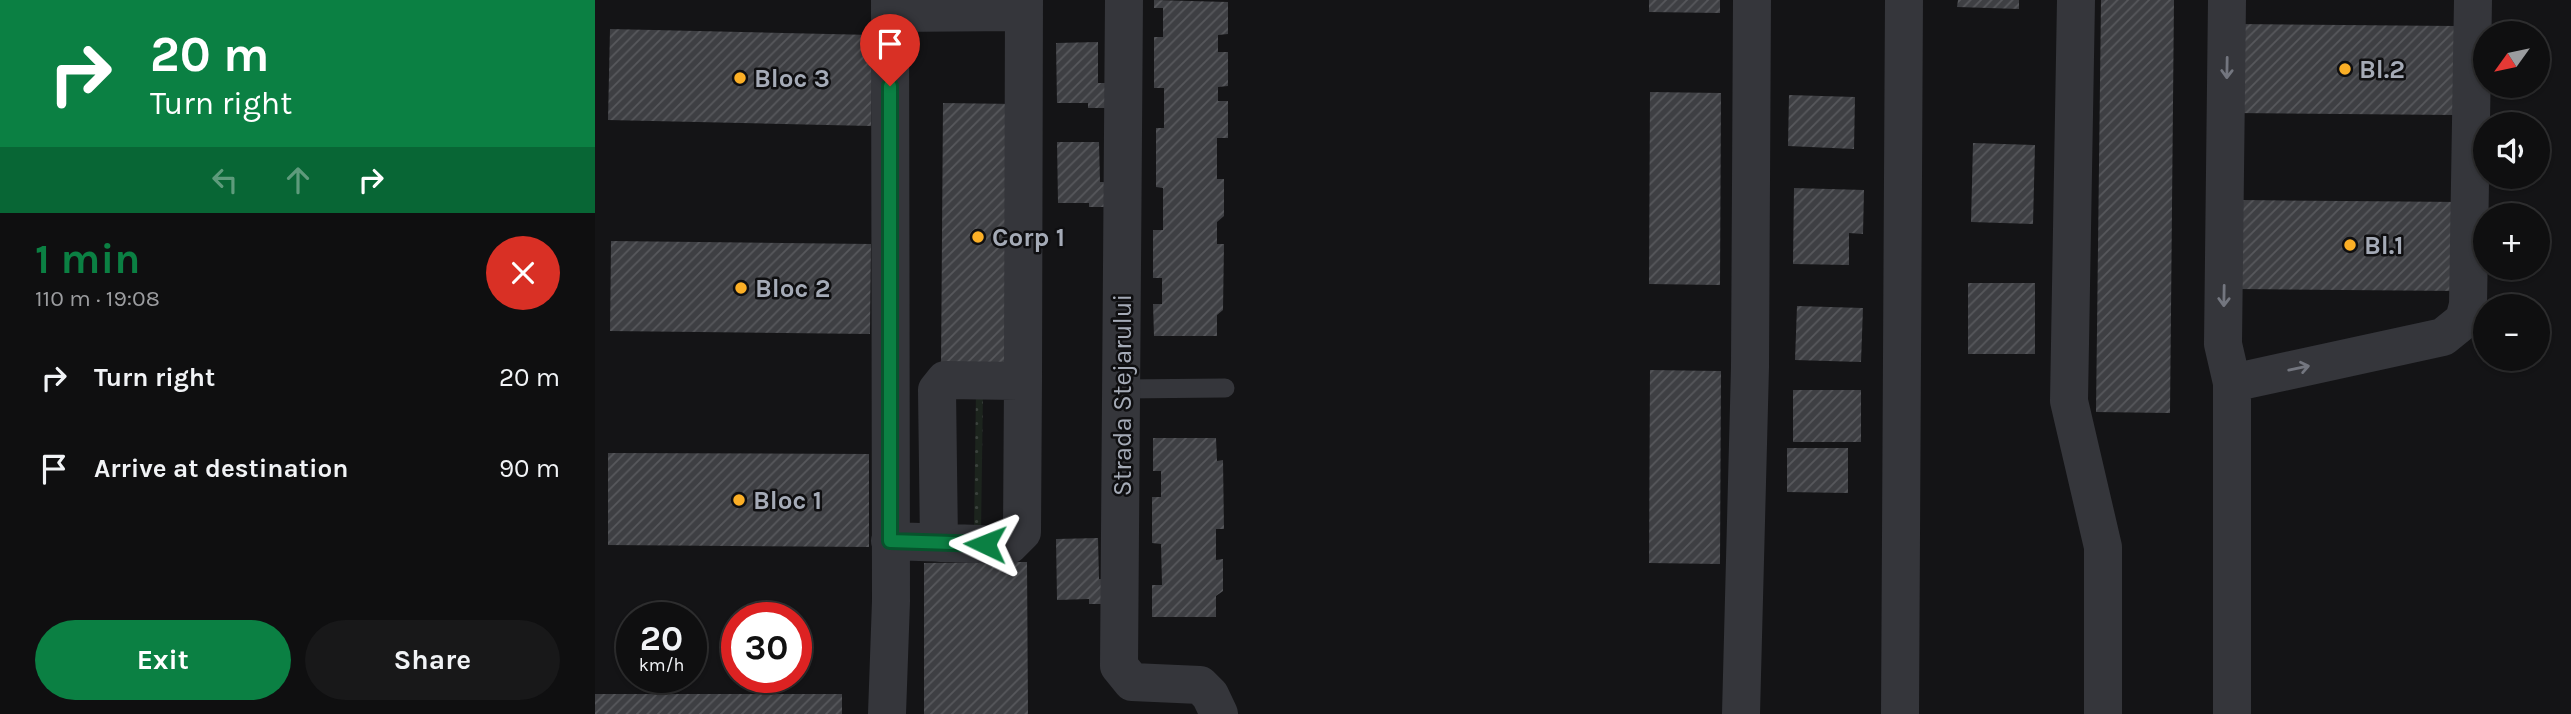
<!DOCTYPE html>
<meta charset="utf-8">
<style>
:root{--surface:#0f0f10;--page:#181819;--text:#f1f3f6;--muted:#9b9c9f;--line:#2f2f30;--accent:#0b8043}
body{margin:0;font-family:Karla,sans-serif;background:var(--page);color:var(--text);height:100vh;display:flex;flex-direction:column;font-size:26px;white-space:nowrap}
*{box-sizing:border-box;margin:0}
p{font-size:23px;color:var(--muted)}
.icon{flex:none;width:38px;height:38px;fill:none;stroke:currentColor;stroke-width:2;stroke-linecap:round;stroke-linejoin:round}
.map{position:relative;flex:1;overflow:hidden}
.drawer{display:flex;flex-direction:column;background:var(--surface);width:595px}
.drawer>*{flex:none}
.top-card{background:#0b8043;color:#fff;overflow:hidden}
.needle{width:46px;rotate:237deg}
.fabs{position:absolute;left:1878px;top:21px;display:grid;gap:14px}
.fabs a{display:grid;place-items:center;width:77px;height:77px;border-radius:50%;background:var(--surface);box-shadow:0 2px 5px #0004,0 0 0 2px var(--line);font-size:35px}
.speed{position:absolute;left:21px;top:602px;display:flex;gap:14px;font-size:35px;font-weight:700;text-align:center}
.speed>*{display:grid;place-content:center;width:91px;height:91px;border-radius:50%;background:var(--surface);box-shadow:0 2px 5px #0004,0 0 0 2px var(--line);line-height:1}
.speed small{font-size:18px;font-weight:400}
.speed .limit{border:10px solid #d22;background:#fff;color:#111}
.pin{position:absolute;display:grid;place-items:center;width:60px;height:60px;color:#fff;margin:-72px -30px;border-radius:50% 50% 50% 0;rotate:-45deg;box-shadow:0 0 7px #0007}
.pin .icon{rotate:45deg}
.me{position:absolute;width:77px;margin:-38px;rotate:272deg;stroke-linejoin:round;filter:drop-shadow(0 0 5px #0008)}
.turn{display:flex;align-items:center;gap:24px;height:147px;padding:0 35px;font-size:32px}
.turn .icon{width:91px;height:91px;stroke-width:2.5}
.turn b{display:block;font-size:49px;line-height:60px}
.lanes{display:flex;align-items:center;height:66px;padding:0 35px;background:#0003;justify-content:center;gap:35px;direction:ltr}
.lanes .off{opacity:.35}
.round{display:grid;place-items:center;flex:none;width:74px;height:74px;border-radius:37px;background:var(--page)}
.overview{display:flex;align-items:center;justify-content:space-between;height:119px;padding:0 35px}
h1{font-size:42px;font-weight:700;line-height:52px;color:var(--accent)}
.button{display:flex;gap:14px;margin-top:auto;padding:14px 35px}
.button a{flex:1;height:80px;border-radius:42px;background:var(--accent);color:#fff;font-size:28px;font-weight:700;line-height:80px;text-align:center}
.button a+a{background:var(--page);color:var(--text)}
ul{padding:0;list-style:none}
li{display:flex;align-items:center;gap:21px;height:91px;padding:0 35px}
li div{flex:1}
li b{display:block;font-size:26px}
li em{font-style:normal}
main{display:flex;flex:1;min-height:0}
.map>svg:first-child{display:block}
.grass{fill:url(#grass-dots)}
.building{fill:url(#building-hatch)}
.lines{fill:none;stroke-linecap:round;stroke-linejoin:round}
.service{stroke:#35363b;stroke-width:19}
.minor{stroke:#35363b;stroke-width:38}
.oneway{stroke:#73767f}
.route-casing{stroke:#07532c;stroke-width:18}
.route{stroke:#0b8043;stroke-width:12}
.poi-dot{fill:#fbaf26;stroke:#0f0f11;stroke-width:2.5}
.labels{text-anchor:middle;stroke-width:5;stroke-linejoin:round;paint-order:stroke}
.poi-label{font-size:26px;font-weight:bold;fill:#a5abb7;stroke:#0f0f11;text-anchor:start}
.street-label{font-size:26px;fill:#a5abb7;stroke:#0f0f11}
</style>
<main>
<section class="drawer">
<div class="top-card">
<div class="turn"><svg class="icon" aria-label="right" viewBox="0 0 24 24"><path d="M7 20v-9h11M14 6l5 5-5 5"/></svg><div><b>20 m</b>Turn right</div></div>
<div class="lanes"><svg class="icon off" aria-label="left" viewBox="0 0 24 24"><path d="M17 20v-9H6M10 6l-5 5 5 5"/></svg><svg class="icon off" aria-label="ahead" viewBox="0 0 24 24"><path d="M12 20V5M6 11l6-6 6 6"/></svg><svg class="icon" aria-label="right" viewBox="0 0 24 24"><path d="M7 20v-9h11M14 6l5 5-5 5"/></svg></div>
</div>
<div class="overview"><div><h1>1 min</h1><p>110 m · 19:08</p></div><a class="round" style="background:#d93025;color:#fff"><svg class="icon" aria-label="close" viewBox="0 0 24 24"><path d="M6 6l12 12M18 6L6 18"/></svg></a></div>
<ul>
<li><svg class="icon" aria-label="right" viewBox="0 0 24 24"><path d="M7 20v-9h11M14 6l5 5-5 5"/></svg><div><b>Turn right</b></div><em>20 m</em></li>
<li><svg class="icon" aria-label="arrive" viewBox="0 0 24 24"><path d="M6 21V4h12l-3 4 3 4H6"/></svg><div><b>Arrive at destination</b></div><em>90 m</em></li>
</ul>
<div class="button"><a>Exit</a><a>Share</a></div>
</section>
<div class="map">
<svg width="1976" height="714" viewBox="0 0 1976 714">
<defs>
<pattern id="grass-dots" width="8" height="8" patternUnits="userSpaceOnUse" patternTransform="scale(1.75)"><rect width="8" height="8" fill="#1c241d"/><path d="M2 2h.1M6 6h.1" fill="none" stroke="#3a413c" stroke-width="1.8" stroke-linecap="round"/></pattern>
<pattern id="building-hatch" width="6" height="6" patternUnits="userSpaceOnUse" patternTransform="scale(1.75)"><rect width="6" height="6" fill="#3e3f43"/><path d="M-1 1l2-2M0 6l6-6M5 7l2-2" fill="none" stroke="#57585c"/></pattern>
</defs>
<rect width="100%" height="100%" fill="#141416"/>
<path class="grass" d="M381 391H388L386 531H379Z"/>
<path class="building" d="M559 0 633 2V34L623 35V52H633V86L623 87V101H633V138H622V179H629V216L622 222V244H629L628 310 622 315V336H559L558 304H567V278H558V230H568V188L561 187V128H569V88H559V37H568V8H559Z
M1054 0H1125V13L1054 12Z
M1363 0H1424V9L1362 7Z
M1506 0H1579L1575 413 1501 412Z
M1639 24 1860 26V115L1639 113Z
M15 29 278 35 276 126 13 120Z
M503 42V83H510V108H493V103H462L461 43Z
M1055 92 1126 93 1125 285 1054 284Z
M1194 95 1260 97 1259 149 1193 146Z
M348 103 421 104 419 371 346 370Z
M462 142H504L505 182H511V207H494V203H463Z
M1378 143 1440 145 1438 224 1376 222Z
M1199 188 1269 190 1268 234 1254 233V265L1198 264Z
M1645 200 1866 202 1865 291 1644 289Z
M16 241 276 244 275 334 15 331Z
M1373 283H1440V354H1373Z
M1202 306 1268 308 1266 362 1200 360Z
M1055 370 1126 371 1125 564 1054 563Z
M1198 390H1266V442H1198Z
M558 438H621L622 461 628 460 629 529H621V560L628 559V591L621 596V617H557V585H567L566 544 557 543V497H566V471H558Z
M1192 448H1253V493L1192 492Z
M13 453 274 454V547L13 545Z
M503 538 504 579H510V604H494V599L462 600 461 539Z
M432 562 433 714H329V563Z
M0 694H247V714H0Z"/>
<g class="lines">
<path class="service" d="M527 389 630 388"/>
<path class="minor" d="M529 0 524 666 537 682 605 685 615 695 624 714
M1481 0 1474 401 1508 547V714
M1632 0 1628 344 1637 383V714
M295 13 429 12
M428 381 429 0
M1637 383 1848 337 1869 320 1873 305 1878 0
M295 541 414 545 427 532 428 381 350 380 342 390 344 543
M292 714 296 601 295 0
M1146 714 1155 367 1157 0
M1305 714 1309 0"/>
</g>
<defs><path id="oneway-shaft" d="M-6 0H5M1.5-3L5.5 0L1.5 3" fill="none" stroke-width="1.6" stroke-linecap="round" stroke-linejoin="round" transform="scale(1.75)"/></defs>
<g class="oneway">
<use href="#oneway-shaft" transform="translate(1632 68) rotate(91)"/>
<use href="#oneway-shaft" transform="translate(1629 296) rotate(91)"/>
<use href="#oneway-shaft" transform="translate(1704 368) rotate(-12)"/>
</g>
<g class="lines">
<defs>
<path id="route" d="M295 86V541L390 544"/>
</defs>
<use href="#route" class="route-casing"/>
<use href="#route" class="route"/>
</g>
<g class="poi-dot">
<circle cx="1750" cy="69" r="7"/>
<circle cx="145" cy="78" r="7"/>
<circle cx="383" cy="237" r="7"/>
<circle cx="1755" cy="245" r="7"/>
<circle cx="146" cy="288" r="7"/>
<circle cx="144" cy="500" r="7"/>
</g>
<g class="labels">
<g class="poi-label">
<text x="1764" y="78">Bl.2</text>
<text x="159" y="87">Bloc 3</text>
<text x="397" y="246">Corp 1</text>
<text x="1769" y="254">Bl.1</text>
<text x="160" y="297">Bloc 2</text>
<text x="158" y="509">Bloc 1</text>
</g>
<g class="street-label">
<text transform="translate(527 395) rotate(-90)" y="9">Strada Stejarului</text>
</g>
</g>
</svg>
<div class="fabs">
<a><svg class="needle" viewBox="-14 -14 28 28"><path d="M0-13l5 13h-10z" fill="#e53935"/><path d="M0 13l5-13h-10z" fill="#9b9c9f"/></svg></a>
<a><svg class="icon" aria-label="sound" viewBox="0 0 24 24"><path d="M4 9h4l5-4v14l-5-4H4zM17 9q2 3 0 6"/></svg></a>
<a>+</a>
<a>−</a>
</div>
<div class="speed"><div>20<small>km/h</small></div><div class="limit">30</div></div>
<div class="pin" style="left:295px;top:86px;background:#d93025"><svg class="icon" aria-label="arrive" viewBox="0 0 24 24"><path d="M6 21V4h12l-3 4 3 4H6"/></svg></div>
<svg class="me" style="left:390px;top:544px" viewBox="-20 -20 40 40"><path d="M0-17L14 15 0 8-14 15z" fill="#0b8043" stroke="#fff" stroke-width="4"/></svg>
</div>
</main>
